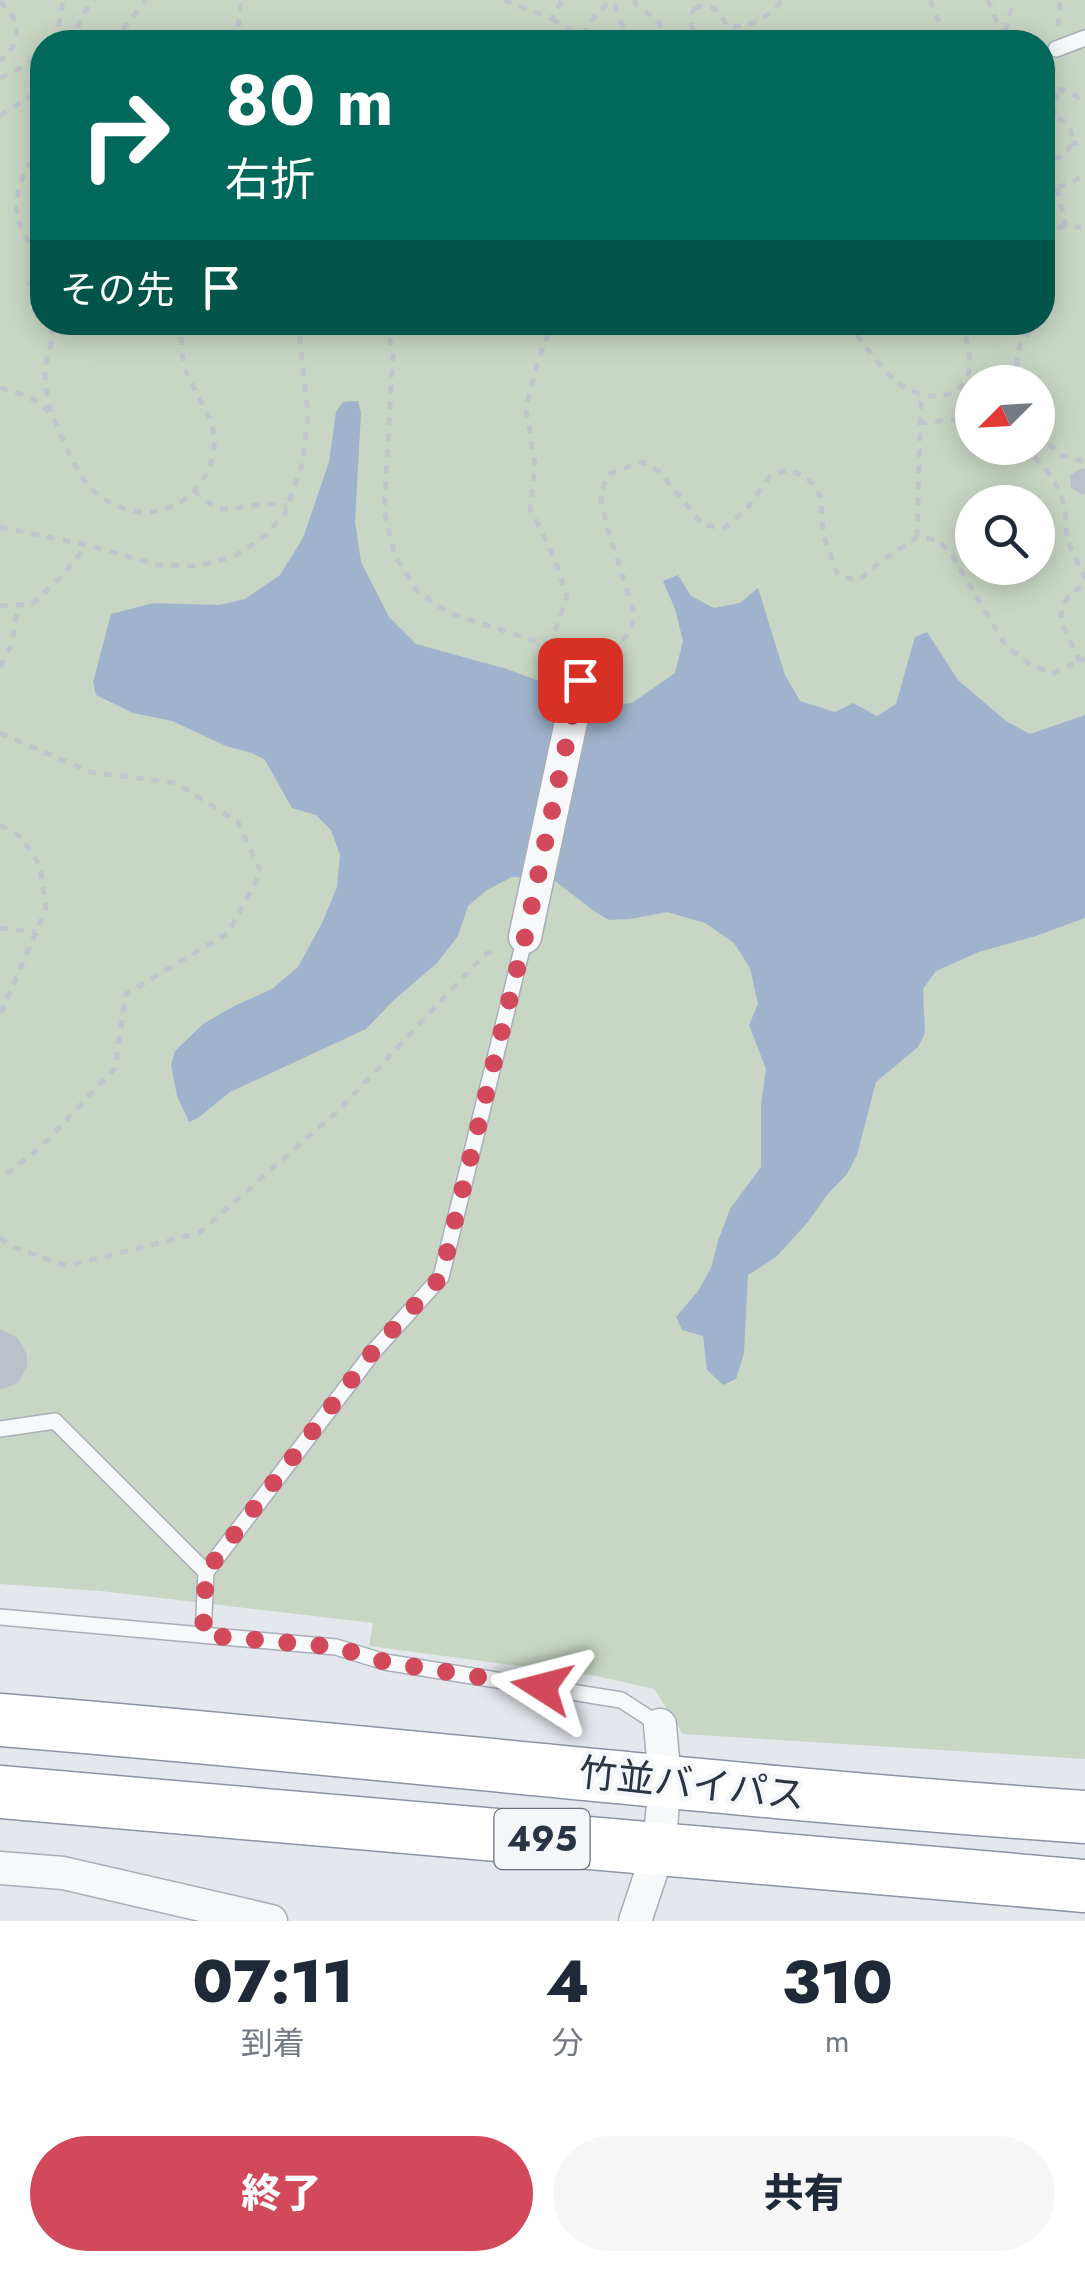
<!DOCTYPE html>
<html lang="ja">
<meta charset="utf-8">
<style>
:root{--surface:#fff;--page:#f6f6f7;--text:#1f2937;--muted:#747a83;--accent:#d1495b}
body{margin:0;font-family:Jost,"Noto Sans JP",sans-serif;background:var(--page);color:var(--text);height:100vh;display:flex;flex-direction:column;font-size:38px;white-space:nowrap}
*{box-sizing:border-box;margin:0}
p{font-size:32px;color:var(--muted)}
.icon{flex:none;width:55px;height:55px;fill:none;stroke:currentColor;stroke-width:2;stroke-linecap:round;stroke-linejoin:round}
.map{position:relative;height:1921px;overflow:hidden}
.side{display:flex;flex-direction:column;background:var(--surface);flex:1}
.side>*{flex:none}
.guide{position:absolute;left:30px;top:30px;width:1025px;height:305px;border-radius:40px;box-shadow:0 5px 25px #0003;background:#00695c;color:#fff;overflow:hidden}
.needle{width:65px;rotate:246deg}
.fabs{position:absolute;left:955px;top:365px;display:grid;gap:20px}
.fabs a{display:grid;place-items:center;width:100px;height:100px;border-radius:50%;background:var(--surface);box-shadow:0 5px 25px #0003;font-size:50px}
.pin{position:absolute;display:grid;place-items:center;width:85px;height:85px;color:#fff;margin:-42px;border-radius:20px;box-shadow:0 5px 15px #0006}
.me{position:absolute;width:110px;margin:-55px;rotate:279deg;stroke-linejoin:round;filter:drop-shadow(0 0 8px #0008)}
.turn{display:flex;align-items:center;gap:35px;height:210px;padding:0 30px;font-size:45px}
.turn .icon{width:130px;height:130px;stroke-width:2.5}
.turn b{display:block;font-size:70px;line-height:85px}
.then{display:flex;align-items:center;height:95px;padding:0 30px;background:#0003;gap:20px;font-size:38px}
.eta{display:flex;justify-content:space-evenly;align-items:center;height:170px;text-align:center}
.eta b{font-size:60px;font-weight:800;line-height:70px}
.action{display:flex;gap:20px;margin-top:auto;padding:20px 30px}
.action a{flex:1;height:115px;border-radius:60px;background:var(--accent);color:#fff;font-size:40px;font-weight:800;line-height:115px;text-align:center}
.action a+a{background:var(--page);color:var(--text)}
.map>svg:first-child{display:block}
.green{fill:#c9d6c5;fill-rule:evenodd}
.water{fill:#9fb4cc}
.building{fill:#bbc0ca}
.lines{fill:none;stroke-linecap:round;stroke-linejoin:round}
.service-casing{stroke:#a9aeb7;stroke-width:18}
.minor-casing{stroke:#a9aeb7;stroke-width:35}
.trunk-casing{stroke:#8b94a3;stroke-width:55}
.path{stroke:#c2c5cb;stroke-width:5;stroke-dasharray:8 8;stroke-linecap:butt}
.service{stroke:#f7f8fa;stroke-width:15}
.minor{stroke:#f7f8fa;stroke-width:32}
.trunk{stroke:#fff;stroke-width:52}
.route{stroke:#d1495b;stroke-width:18;stroke-dasharray:0 32.4}
.labels{text-anchor:middle;stroke-width:9;stroke-linejoin:round;paint-order:stroke}
.shield{fill:#f4f6f9;stroke:#676e7b;stroke-width:2.5}
.shield-label{font-size:35px;font-weight:bold;fill:#2b3445}
.street-label{font-size:38px;fill:#2b3445;stroke:#f4f6f9}
</style>
<div class="map">
<svg width="1085" height="1921" viewBox="0 0 1085 1921">
<rect width="100%" height="100%" fill="#e4e7ec"/>
<path class="green" d="M0 0H1085V1759L683 1734 654 1689 596 1676 369 1646 373 1623 101 1591 0 1584ZM42 42H1042V322H42ZM972 382H1038V448H972ZM972 502H1038V568H972Z"/>
<path class="water" d="M358 401 361 413 355 521 361 562 389 617 416 644 507 669 555 687 592 708 632 703 675 673 683 641 675 609 663 581 678 575 691 596 714 608 740 603 758 588 785 675 800 701 835 712 853 703 877 716 896 704 915 637 927 632 958 680 1006 721 1030 734 1085 715V918L1036 936 979 952 936 971 923 989 925 1033 918 1047 876 1082 857 1155 847 1174 827 1195 808 1222 776 1257 748 1275 744 1353 736 1379 723 1385 707 1370 703 1336 682 1330 676 1317 698 1291 711 1268 718 1241 730 1209 761 1167V1105L766 1069 749 1025 758 1004 750 968 734 943 705 923 667 912 630 919 609 920 594 911 551 878 512 877 487 890 468 906 458 936 437 963 394 1000 366 1029 230 1092 198 1118 189 1122 177 1096 171 1065 175 1051 203 1024 234 1006 272 989 298 967 322 923 337 887 340 855 331 830 316 815 292 808 265 760 252 753 226 746 172 721 133 713 96 695 93 682 111 614 153 603 219 605 245 599 280 575 303 538 329 462 336 412 343 402Z"/>
<path class="building" d="M1082 468 1085 469V493L1082 495 1071 488 1070 475Z
M0 1329 18 1338 27 1355V1366L18 1383 0 1390Z"/>
<g class="lines">
<defs>
<path id="service" d="M1056 49 1085 38
M0 1429 55 1421 206 1572 203 1635
M206 1572 374 1351 441 1277 525 937
M0 1617 336 1647 385 1662 621 1700 660 1725"/>
<path id="minor" d="M525 937 580 680
M0 1868 63 1873 271 1921
M635 1921 659 1849 665 1781 660 1725"/>
<path id="trunk" d="M0 1720C362 1749 723 1792 1085 1817
M0 1792 1085 1886"/>
</defs>
<use href="#service" class="service-casing"/>
<use href="#minor" class="minor-casing"/>
<use href="#trunk" class="trunk-casing"/>
<path class="path" d="M504 0 552 19 562 0
M634 0 636 5 658 20 667 42
M930 0 947 42
M988 0 1003 38 1014 0
M0 2C22 19 22 44 0 61
M695 8C712 0 720 13 727 26 748 29 770 17 782 0
M695 8C685 20 694 30 699 42
M552 19 594 42
M1058 26 1060 0
M582 35 598 12 607 4 615 5C621 33 626 23 640 42
M48 42 57 35
M60 42C54 29 64 15 62 0
M70 42 88 6 94 0
M113 42 146 0
M233 42 238 28 241 0
M0 78 28 64 42 47
M1051 87 1054 67
M1042 88C1059 87 1074 92 1085 104
M0 116 42 89
M1053 116 1058 89
M1042 117C1082 111 1081 165 1042 159
M1071 143 1085 144
M42 148C25 166 10 198 19 223 23 236 33 247 42 257
M1042 184 1047 160
M1042 188C1059 189 1073 184 1085 173
M1057 188 1066 227
M1042 223 1055 227H1085
M29 285 42 270
M1042 308V318
M386 322 393 354 384 511 395 556 417 591 447 612 568 652
M847 322C863 342 878 366 898 383 918 398 954 405 967 377 974 361 966 338 961 322
M1017 382C1018 348 1013 350 1038 322
M0 388C18 393 35 397 48 411 55 417 58 429 62 438 79 475 91 502 134 511 149 515 172 509 185 499 203 485 216 462 214 439 213 413 193 393 185 368 181 353 182 338 181 322
M50 412 44 370 51 346 52 322
M919 423 968 418 972 420
M1038 432 1060 455 1085 462
M1021 448C1043 461 1060 483 1065 510 1066 518 1065 526 1067 534 1069 548 1079 564 1085 578
M194 490C220 518 229 508 262 504 270 503 279 505 287 506
M0 527 87 545 158 565 198 566 235 556 265 536 285 513 302 465 308 416 298 322
M917 537 921 395
M0 606 32 604 59 579 87 546
M550 646 567 597 555 559 530 509 535 466 526 408 538 361 553 322
M593 653C618 645 632 640 634 612L607 527 600 494 609 474 642 462 659 471 703 525 724 528 747 509 770 476 788 470 807 477 821 497 823 534 838 576 859 580 875 566 917 537 937 540 950 552 1006 646 1032 666 1054 673 1085 659
M1080 662 1061 621C1060 603 1069 593 1085 585
M0 667 12 643 18 605
M0 733 90 772 176 783 238 822 261 872 228 933 126 994 115 1068 43 1145 0 1179
M0 825 22 838 40 866 46 909 0 1015
M0 928 36 932
M0 1238 10 1246 67 1266 199 1233 341 1108 484 955 499 948"/>
<use href="#service" class="service"/>
<use href="#minor" class="minor"/>
<use href="#trunk" class="trunk"/>
</g>
<g class="lines">
<path class="route" d="M542 1687 385 1662 336 1647 203 1635 206 1572 374 1350 441 1277 525 937 580 680"/>
</g>
<g class="labels">
<rect class="shield" x="494.5" y="1809" width="95" height="60" rx="8"/>
<g class="shield-label">
<text x="542" y="1851">495</text>
</g>
<g class="street-label">
<text transform="translate(692 1784) rotate(6)" y="13">竹並バイパス</text>
</g>
</g>
</svg>
<div class="fabs">
<a><svg class="needle" viewBox="-14 -14 28 28"><path d="M0-13l5 13h-10z" fill="#e53935"/><path d="M0 13l5-13h-10z" fill="#747a83"/></svg></a>
<a><svg class="icon" aria-label="search" viewBox="0 0 24 24"><circle cx="10" cy="10" r="6"/><path d="M15 15l6 6"/></svg></a>
</div>
<div class="pin" style="left:580px;top:680px;background:#d93025"><svg class="icon" aria-label="arrive" viewBox="0 0 24 24"><path d="M6 21V4h12l-3 4 3 4H6"/></svg></div>
<svg class="me" style="left:542px;top:1687px" viewBox="-20 -20 40 40"><path d="M0-17L14 15 0 8-14 15z" fill="#d1495b" stroke="#fff" stroke-width="4"/></svg>
<div class="guide">
<div class="turn"><svg class="icon" aria-label="right" viewBox="0 0 24 24"><path d="M7 20v-9h11M14 6l5 5-5 5"/></svg><div><b>80 m</b>右折</div></div>
<div class="then">その先<svg class="icon" aria-label="arrive" viewBox="0 0 24 24"><path d="M6 21V4h12l-3 4 3 4H6"/></svg></div>
</div>
</div>
<section class="side">
<div class="eta">
<div><b>07:11</b><p>到着</p></div>
<div><b>4</b><p>分</p></div>
<div><b>310</b><p>m</p></div>
</div>
<div class="action"><a>終了</a><a>共有</a></div>
</section>
